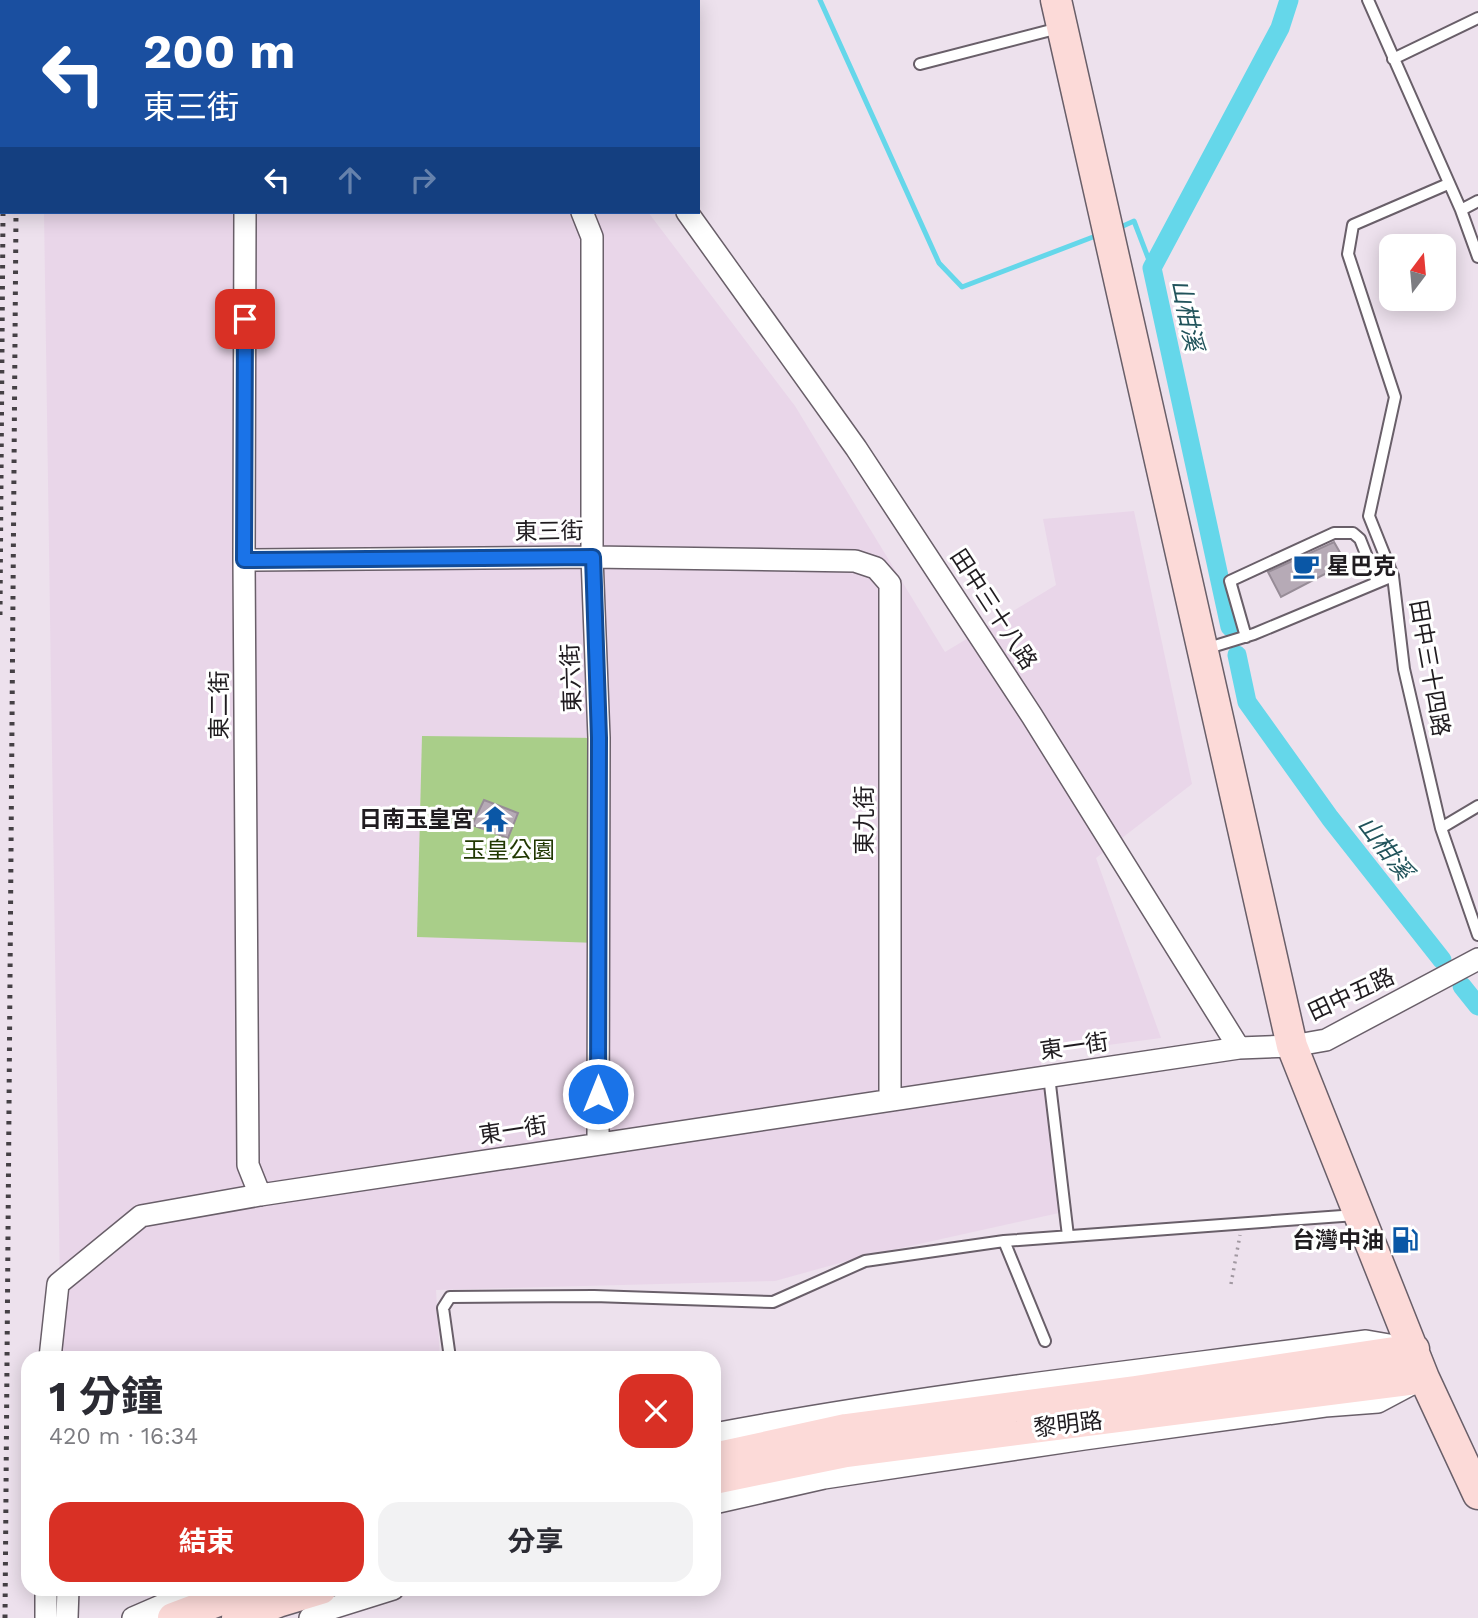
<!DOCTYPE html>
<html lang="zh-TW">
<meta charset="utf-8">
<style>
:root{--surface:#fff;--page:#f2f2f3;--text:#2b2b33;--muted:#7c7c81;--accent:#d93025}
body{margin:0;font-family:"Work Sans","Noto Sans TC",sans-serif;background:var(--page);color:var(--text);height:100vh;display:flex;flex-direction:column;font-size:26px;white-space:nowrap}
*{box-sizing:border-box;margin:0}
p{font-size:23px;color:var(--muted)}
.icon{flex:none;width:38px;height:38px;fill:none;stroke:currentColor;stroke-width:2;stroke-linecap:round;stroke-linejoin:round}
.map{position:relative;flex:1;overflow:hidden}
.panel{position:absolute;left:21px;top:1351px;width:700px;height:245px;display:flex;flex-direction:column;background:var(--surface);border-radius:21px;box-shadow:0 4px 18px #0003}
.panel>*{flex:none}
.guide{position:absolute;left:0px;top:0px;width:700px;height:214px;box-shadow:0 4px 18px #0003;background:#1a4fa0;color:#fff;overflow:hidden}
.needle{width:46px;rotate:16deg}
.buttons{position:absolute;left:1379px;top:234px;display:grid;gap:14px}
.buttons a{display:grid;place-items:center;width:77px;height:77px;border-radius:14px;background:var(--surface);box-shadow:0 4px 18px #0003;font-size:35px}
.pin{position:absolute;display:grid;place-items:center;width:60px;height:60px;color:#fff;margin:-30px;border-radius:14px;box-shadow:0 4px 10px #0006}
.me{position:absolute;width:77px;margin:-38px;rotate:0deg;stroke-linejoin:round;filter:drop-shadow(0 0 5px #0008)}
.turn{display:flex;align-items:center;gap:24px;height:147px;padding:0 28px;font-size:32px}
.turn .icon{width:91px;height:91px;stroke-width:2.5}
.turn b{display:block;font-size:49px;line-height:60px}
.lanes{display:flex;align-items:center;height:66px;padding:0 28px;background:#0003;justify-content:center;gap:35px;direction:ltr}
.lanes .off{opacity:.35}
.round{display:grid;place-items:center;flex:none;width:74px;height:74px;border-radius:21px;background:var(--page)}
.overview{display:flex;align-items:center;justify-content:space-between;height:119px;padding:0 28px}
h1{font-size:42px;font-weight:700;line-height:52px}
.action{display:flex;gap:14px;margin-top:auto;padding:14px 28px}
.action a{flex:1;height:80px;border-radius:21px;background:var(--accent);color:#fff;font-size:28px;font-weight:700;line-height:80px;text-align:center}
.action a+a{background:var(--page);color:var(--text)}
.map>svg:first-child{display:block}
.built{fill:#e9d6e9}
.green{fill:#a9ce89}
.lines{fill:none;stroke-linecap:round;stroke-linejoin:round}
.stream{stroke:#65d7ea;stroke-width:5}
.canal{stroke:#65d7ea;stroke-width:19}
.building{fill:#b6aab6;stroke:#978c97;stroke-width:2}
.lane-casing{stroke:#695f69;stroke-width:14}
.street-casing{stroke:#695f69;stroke-width:24}
.secondary-casing{stroke:#695f69;stroke-width:33}
.path{stroke:#a198a1;stroke-width:3.5;stroke-dasharray:2 5;stroke-linecap:butt}
.lane{stroke:#fff;stroke-width:10}
.street{stroke:#fff;stroke-width:21}
.secondary{stroke:#fcdad8;stroke-width:30}
.rail{stroke:#454045;stroke-width:5;stroke-dasharray:3.5 7;stroke-linecap:butt}
.route-casing{stroke:#114b97;stroke-width:18}
.route{stroke:#1a73e8;stroke-width:12}
.labels{text-anchor:middle;stroke-width:6;stroke-linejoin:round;paint-order:stroke}
.street-label{font-size:23px;fill:#201c20;stroke:#fff}
.poi-label{font-size:23px;font-weight:bold;fill:#201c20;stroke:#fff;text-anchor:end}
.park-label{font-size:23px;fill:#223903;stroke:#fff}
.water-label{font-size:24px;font-style:italic;fill:#21535b;stroke:#fff}
</style>
<div class="map">
<svg width="1478" height="1618" viewBox="0 0 1478 1618">
<rect width="100%" height="100%" fill="#ede1ed"/>
<path class="built" d="M41 0H487L488 2H41Z
M44 212H648L795 406 945 652 1056 585 1043 519 1134 511 1192 784 1096 858 1161 1038 1040 1054 1059 1213 865 1256 775 1281 436 1290 440 1358H61Z"/>
<path class="green" d="M422 736 599 738 598 943 417 937Z"/>
<g class="lines">
<path class="stream" d="M820 0 939 263 962 287 1093 237
M1123 226 1134 221 1152 268"/>
<path class="canal" d="M1230 627 1152 268 1280 28 1289 0
M1237 655 1247 702 1330 818 1442 960
M1462 986 1478 1006"/>
</g>
<path class="building" d="M1334 542 1346 563 1281 597 1268 572Z
M484 800 518 813 508 838 472 825Z"/>
<g class="lines">
<defs>
<path id="lane" d="M1368 0 1461 210 1478 257
M1393 59 1478 18
M920 64 1059 28
M1448 184 1353 225 1348 254 1395 397 1369 516 1393 576 1404 669 1441 828 1478 935
M1461 210 1478 201
M1246 637 1230 581 1334 533H1353L1360 539 1377 582
M1205 649 1254 634 1393 576
M1441 828 1478 806
M1049 1076 1068 1236
M1004 1241 1045 1341
M450 1358 443 1308 450 1297 594 1296 773 1302 865 1261 1004 1241 1356 1215"/>
<path id="street" d="M529 0 530 2
M246 2V0
M245 212 244 560 248 1165 260 1195
M582 212 592 237V557L599 738 598 1144
M687 212 856 448 1032 716 1239 1048
M244 560 592 557 855 561 876 568 890 584V1100
M50 1358 58 1284 141 1216 260 1195 1239 1048 1292 1046 1326 1040 1478 959
M714 1434C930 1393 1148 1370 1366 1341L1395 1346
M714 1503 824 1478 1084 1439 1325 1406 1378 1402 1410 1385
M46 1618V1589
M67 1618 68 1589
M133 1618 200 1589
M310 1618 326 1610 393 1589"/>
<path id="secondary" d="M1056 0 1292 1046 1424 1378 1478 1494
M714 1458 846 1429 1135 1391 1414 1349
M714 1479 846 1452 1424 1378
M173 1618 250 1589
M237 1618 278 1602 321 1589"/>
</defs>
<use href="#lane" class="lane-casing"/>
<use href="#street" class="street-casing"/>
<use href="#secondary" class="secondary-casing"/>
<path class="path" d="M1231 1284 1240 1235"/>
<use href="#lane" class="lane"/>
<use href="#street" class="street"/>
<use href="#secondary" class="secondary"/>
<path class="rail" d="M4 2V0
M18 2V0
M0 615 3 212
M5 1618 16 212"/>
</g>
<g class="lines">
<defs>
<path id="route" d="M245 319 244 560 593 557 599 738 598 1094"/>
</defs>
<use href="#route" class="route-casing"/>
<use href="#route" class="route"/>
</g>
<defs>
<symbol id="cafe-bare" viewBox="-9 -9 18 18"><path d="M-5.5-4.5H6V0H3Q3 3.5 0 3.5H-2.5Q-5.5 3.5-5.5 0ZM3-3.2v2h1.7v-2ZM-6 4.5H4V6H-6Z" fill="#0a57a6" stroke="#fff" stroke-width="2.5" paint-order="stroke"/></symbol>
<symbol id="temple-bare" viewBox="-9 -9 18 18"><path d="M0-6L5-2H3V0L6.5 2.5H4V6H1.5V3h-3V6H-4V2.5H-6.5L-3 0V-2H-5Z" fill="#0a57a6" stroke="#fff" stroke-width="2.5" paint-order="stroke"/></symbol>
<symbol id="fuel-bare" viewBox="-9 -9 18 18"><path d="M-5.5-6h7V0h2V4h1.3V-2.5L3-4.5l.8-.8L6-3V5H2.5V1h-1V6h-7ZM-4.2-4.7v3.2H.2V-4.7Z" fill="#0a57a6" stroke="#fff" stroke-width="2.5" paint-order="stroke"/></symbol>
</defs>
<g fill-rule="evenodd">
<use href="#cafe-bare" x="1287" y="547" width="38" height="38"/>
<use href="#temple-bare" x="476" y="800" width="38" height="38"/>
<use href="#fuel-bare" x="1386" y="1221" width="38" height="38"/>
</g>
<g class="labels">
<g class="street-label">
<text transform="translate(549 531) rotate(-1)" y="8">東三街</text>
<text transform="translate(994 609) rotate(57)" y="8">田中三十八路</text>
<text transform="translate(1430 668) rotate(80)" y="8">田中三十四路</text>
<text transform="translate(571 678) rotate(-92)" y="8">東六街</text>
<text transform="translate(219 705) rotate(-90)" y="8">東二街</text>
<text transform="translate(864 820) rotate(-90)" y="8">東九街</text>
<text transform="translate(1351 994) rotate(-25)" y="8">田中五路</text>
<text transform="translate(1074 1046) rotate(-8)" y="8">東一街</text>
<text transform="translate(513 1130) rotate(-9)" y="8">東一街</text>
<text transform="translate(1068 1424) rotate(-7)" y="8">黎明路</text>
</g>
<g class="poi-label">
<text x="1327" y="574" text-anchor="start">星巴克</text>
<text x="474" y="827">日南玉皇宮</text>
<text x="1384" y="1248">台灣中油</text>
</g>
<g class="park-label">
<text x="509" y="858">玉皇公園</text>
</g>
<g class="water-label">
<text transform="translate(1187 315) rotate(78)" y="8">山柑溪</text>
<text transform="translate(1385 848) rotate(52)" y="8">山柑溪</text>
</g>
</g>
</svg>
<div class="buttons">
<a><svg class="needle" viewBox="-14 -14 28 28"><path d="M0-13l5 13h-10z" fill="#e53935"/><path d="M0 13l5-13h-10z" fill="#7c7c81"/></svg></a>
</div>
<div class="pin" style="left:245px;top:319px;background:#d93025"><svg class="icon" aria-label="arrive" viewBox="0 0 24 24"><path d="M6 21V4h12l-3 4 3 4H6"/></svg></div>
<svg class="me" style="left:598px;top:1094px" viewBox="-20 -20 40 40"><circle r="17" fill="#1a73e8" stroke="#fff" stroke-width="3"/><path d="M0-11L8 9 0 5-8 9z" fill="#fff"/></svg>
<div class="guide">
<div class="turn"><svg class="icon" aria-label="left" viewBox="0 0 24 24"><path d="M17 20v-9H6M10 6l-5 5 5 5"/></svg><div><b>200 m</b>東三街</div></div>
<div class="lanes"><svg class="icon" aria-label="left" viewBox="0 0 24 24"><path d="M17 20v-9H6M10 6l-5 5 5 5"/></svg><svg class="icon off" aria-label="ahead" viewBox="0 0 24 24"><path d="M12 20V5M6 11l6-6 6 6"/></svg><svg class="icon off" aria-label="right" viewBox="0 0 24 24"><path d="M7 20v-9h11M14 6l5 5-5 5"/></svg></div>
</div>
<section class="panel">
<div class="overview"><div><h1>1 分鐘</h1><p>420 m · 16:34</p></div><a class="round" style="background:#d93025;color:#fff"><svg class="icon" aria-label="close" viewBox="0 0 24 24"><path d="M6 6l12 12M18 6L6 18"/></svg></a></div>
<div class="action"><a>結束</a><a>分享</a></div>
</section>
</div>
